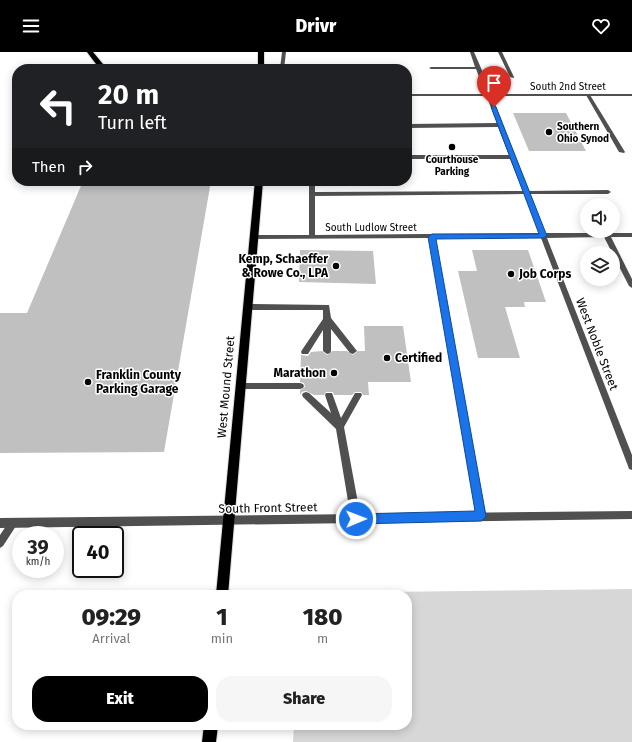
<!DOCTYPE html>
<style>
:root{--surface:#fff;--page:#f6f6f6;--text:#222;--muted:#767676;--accent:#000}
body{margin:0;font-family:"Fira Sans",sans-serif;background:var(--page);color:var(--text);height:100vh;display:flex;flex-direction:column;font-size:15px;white-space:nowrap}
*{box-sizing:border-box;margin:0}
p{font-size:13px;color:var(--muted)}
.icon{flex:none;width:22px;height:22px;fill:none;stroke:currentColor;stroke-width:2;stroke-linecap:round;stroke-linejoin:round}
.map{position:relative;flex:1;overflow:hidden}
.details{position:absolute;left:12px;top:538px;width:400px;height:140px;display:flex;flex-direction:column;background:var(--surface);border-radius:16px;box-shadow:0 2px 10px #0003}
.details>*{flex:none}
.hud{position:absolute;left:12px;top:12px;width:400px;height:122px;border-radius:16px;box-shadow:0 2px 10px #0003;background:#202124;color:#fff;overflow:hidden}
.buttons{position:absolute;left:580px;top:146px;display:grid;gap:8px}
.buttons a{display:grid;place-items:center;width:40px;height:40px;border-radius:50%;background:var(--surface);box-shadow:0 2px 10px #0003;font-size:20px}
.speed{position:absolute;left:12px;top:474px;display:flex;gap:8px;font-size:20px;font-weight:700;text-align:center}
.speed>*{display:grid;place-content:center;width:52px;height:52px;border-radius:50%;background:var(--surface);box-shadow:0 2px 10px #0003;line-height:1}
.speed small{font-size:10px;font-weight:400}
.speed .limit{border:2px solid #111;border-radius:6px;background:#fff;color:#111}
.pin{position:absolute;display:grid;place-items:center;width:34px;height:34px;color:#fff;margin:-41px -17px;border-radius:50% 50% 50% 0;rotate:-45deg;box-shadow:0 0 4px #0007}
.pin .icon{rotate:45deg}
.me{position:absolute;width:44px;margin:-22px;rotate:89deg;stroke-linejoin:round;filter:drop-shadow(0 0 3px #0008)}
.turn{display:flex;align-items:center;gap:14px;height:84px;padding:0 20px;font-size:18px}
.turn .icon{width:52px;height:52px;stroke-width:2.5}
.turn b{display:block;font-size:28px;line-height:34px}
.then{display:flex;align-items:center;height:38px;padding:0 20px;background:#0003;gap:8px;font-size:15px}
.eta{display:flex;justify-content:space-evenly;align-items:center;height:68px;text-align:center}
.eta b{font-size:24px;font-weight:800;line-height:28px}
.action{display:flex;gap:8px;margin-top:auto;padding:8px 20px}
.action a{flex:1;height:46px;border-radius:16px;background:var(--accent);color:#fff;font-size:16px;font-weight:800;line-height:46px;text-align:center}
.action a+a{background:var(--page);color:var(--text)}
header{display:flex;justify-content:space-between;align-items:center;height:52px;padding:0 20px;background:var(--accent);color:#fff;font-size:18px;font-weight:800}
.map>svg:first-child{display:block}
.green{fill:#d7d7d7}
.building{fill:#c0c0c0}
.lines{fill:none;stroke-linecap:round;stroke-linejoin:round}
.primary-casing{stroke:#dbdbdb;stroke-width:2}
.motorway-casing{stroke:#dbdbdb;stroke-width:2}
.service{fill:#505050;fill-rule:evenodd}
.minor{fill:#505050;fill-rule:evenodd}
.tertiary{fill:#505050;fill-rule:evenodd}
.primary{fill:#000;fill-rule:evenodd}
.motorway{fill:#000;fill-rule:evenodd}
.route{fill:#1a73e8;stroke:#114b97}
.poi-dot{fill:#000;stroke:#fff;stroke-width:1.5}
.labels{text-anchor:middle;stroke-width:3;stroke-linejoin:round;paint-order:stroke}
.far-street-label{font-size:10px;fill:#000;stroke:#fff}
.far-poi-label{font-size:10px;font-weight:bold;fill:#000;stroke:#fff;text-anchor:start}
.poi-label{font-size:12px;font-weight:bold;fill:#000;stroke:#fff;text-anchor:start}
.street-label{font-size:12px;fill:#000;stroke:#fff}
</style>
<header><svg class="icon" aria-label="menu" viewBox="0 0 24 24"><path d="M4 6h16M4 12h16M4 18h16"/></svg>Drivr<svg class="icon" aria-label="heart" viewBox="0 0 24 24"><path d="M12 20l-8-8c-3-5 5-10 8-4 3-6 11-1 8 4z"/></svg></header>
<div class="map">
<svg width="632" height="690" viewBox="0 0 632 690">
<rect width="100%" height="100%" fill="#fff"/>
<path class="green" d="M632 537V690H293L294 673H407V543H295V541Z"/>
<path class="building" d="M513 61H566L586 99H529Z
M83 129H211L164 400 0 401V261H27Z
M300 198 373 199 376 232 299 230Z
M472 198H528L546 250H524L525 255H505L520 306H478L458 219H477Z
M364 274H403L411 330H368L369 343H363L361 340H355L352 343H334L333 340H326L324 343H314L306 339 302 340 300 343V338L305 335 304 331 300 330 301 303 308 304 311 300 322 299 327 303 332 299H347L353 303 358 299H365Z"/>
<g class="lines">
<defs>
<path id="primary" d="M255 129H263L228 543H216Z
M204 673H218L216 690H202Z"/>
<path id="motorway" d="M87 0H93L107 17 99 16Z
M258 0H264V17H258Z"/>
</defs>
<use href="#primary" class="primary-casing"/>
<use href="#motorway" class="motorway-casing"/>
<path class="service" d="M470 0H474L481 16 529 139 608 138 611 140 608 142H530L545 181H632V185H611L632 227V236L629 234 604 185 547 186 632 403V418L629 417 628 414 541 186H435L486 464 484 467 481 468 478 467 476 464 429 186 254 187 251 185 254 183H309V129H315V140L523 139 510 107H407V103H509L498 75 407 76V72L497 71 476 17H431L429 16 431 15H475ZM524 142 539 181 315 183V144Z
M498 0H502L514 25V26L510 25Z
M586 42 590 43 625 100 624 101 619 100 586 43Z
M248 252 329 253 331 266 357 299 353 302 350 301 331 277V299L330 301 327 302 323 299V278L308 302H302L301 300 302 298 323 267V258H248L244 255Z
M240 331H300L303 332 304 334 303 336 300 337H240L237 336 236 334 237 332Z
M306 340 309 341 331 361 325 343 326 341H332L341 366 355 341H361L362 343 344 375 361 467 359 470 356 471 353 470 351 467 336 377 303 345 302 343 303 341Z
M13 466 16 468 18 471 16 474 3 494 0 496V483L10 468Z"/>
<path class="minor" d="M282 0H286L284 17H280Z"/>
<path class="tertiary" d="M407 42H632V44H407Z
M632 459V467L0 476V466Z"/>
<use href="#primary" class="primary"/>
<use href="#motorway" class="motorway"/>
</g>
<path class="route" d="M494 53 496 55 547 184 543 186 436 187 486 464 484 467 481 469 356 472 352 470 350 467 352 463 356 462 475 459 428 185 432 182H539L491 55Z"/>
<g class="poi-dot">
<circle cx="549" cy="80" r="4"/>
<circle cx="452" cy="95" r="4"/>
<circle cx="336" cy="214" r="4"/>
<circle cx="511" cy="222" r="4"/>
<circle cx="387" cy="306" r="4"/>
<circle cx="334" cy="321" r="4"/>
<circle cx="88" cy="330" r="4"/>
</g>
<g class="labels">
<g class="far-street-label">
<text x="568" y="38">South 2nd Street</text>
<text x="371" y="179">South Ludlow Street</text>
</g>
<g class="far-poi-label">
<text x="557" y="78">Southern<tspan x="557" dy="12">Ohio Synod</tspan></text>
<text x="452" y="111" text-anchor="middle">Courthouse<tspan x="452" dy="12">Parking</tspan></text>
</g>
<g class="poi-label">
<text x="328" y="211" text-anchor="end">Kemp, Schaeffer<tspan x="328" dy="14">&amp; Rowe Co., LPA</tspan></text>
<text x="519" y="226">Job Corps</text>
<text x="395" y="310">Certified</text>
<text x="326" y="325" text-anchor="end">Marathon</text>
<text x="96" y="327">Franklin County<tspan x="96" dy="14">Parking Garage</tspan></text>
</g>
<g class="street-label">
<text transform="translate(597 292) rotate(69)" y="4">West Noble Street</text>
<text transform="translate(226 335) rotate(-85)" y="4">West Mound Street</text>
<text transform="translate(268 456) rotate(-1)" y="4">South Front Street</text>
</g>
</g>
</svg>
<div class="buttons">
<a><svg class="icon" aria-label="sound" viewBox="0 0 24 24"><path d="M4 9h4l5-4v14l-5-4H4zM17 9q2 3 0 6"/></svg></a>
<a><svg class="icon" aria-label="layers" viewBox="0 0 24 24"><path d="M12 4l9 5-9 5-9-5zM3 14l9 5 9-5"/></svg></a>
</div>
<div class="speed"><div>39<small>km/h</small></div><div class="limit">40</div></div>
<div class="pin" style="left:494px;top:55px;background:#d93025"><svg class="icon" aria-label="arrive" viewBox="0 0 24 24"><path d="M6 21V4h12l-3 4 3 4H6"/></svg></div>
<svg class="me" style="left:356px;top:467px" viewBox="-20 -20 40 40"><circle r="17" fill="#1a73e8" stroke="#fff" stroke-width="3"/><path d="M0-11L8 9 0 5-8 9z" fill="#fff"/></svg>
<div class="hud">
<div class="turn"><svg class="icon" aria-label="left" viewBox="0 0 24 24"><path d="M17 20v-9H6M10 6l-5 5 5 5"/></svg><div><b>20 m</b>Turn left</div></div>
<div class="then">Then<svg class="icon" aria-label="right" viewBox="0 0 24 24"><path d="M7 20v-9h11M14 6l5 5-5 5"/></svg></div>
</div>
<section class="details">
<div class="eta">
<div><b>09:29</b><p>Arrival</p></div>
<div><b>1</b><p>min</p></div>
<div><b>180</b><p>m</p></div>
</div>
<div class="action"><a>Exit</a><a>Share</a></div>
</section>
</div>
